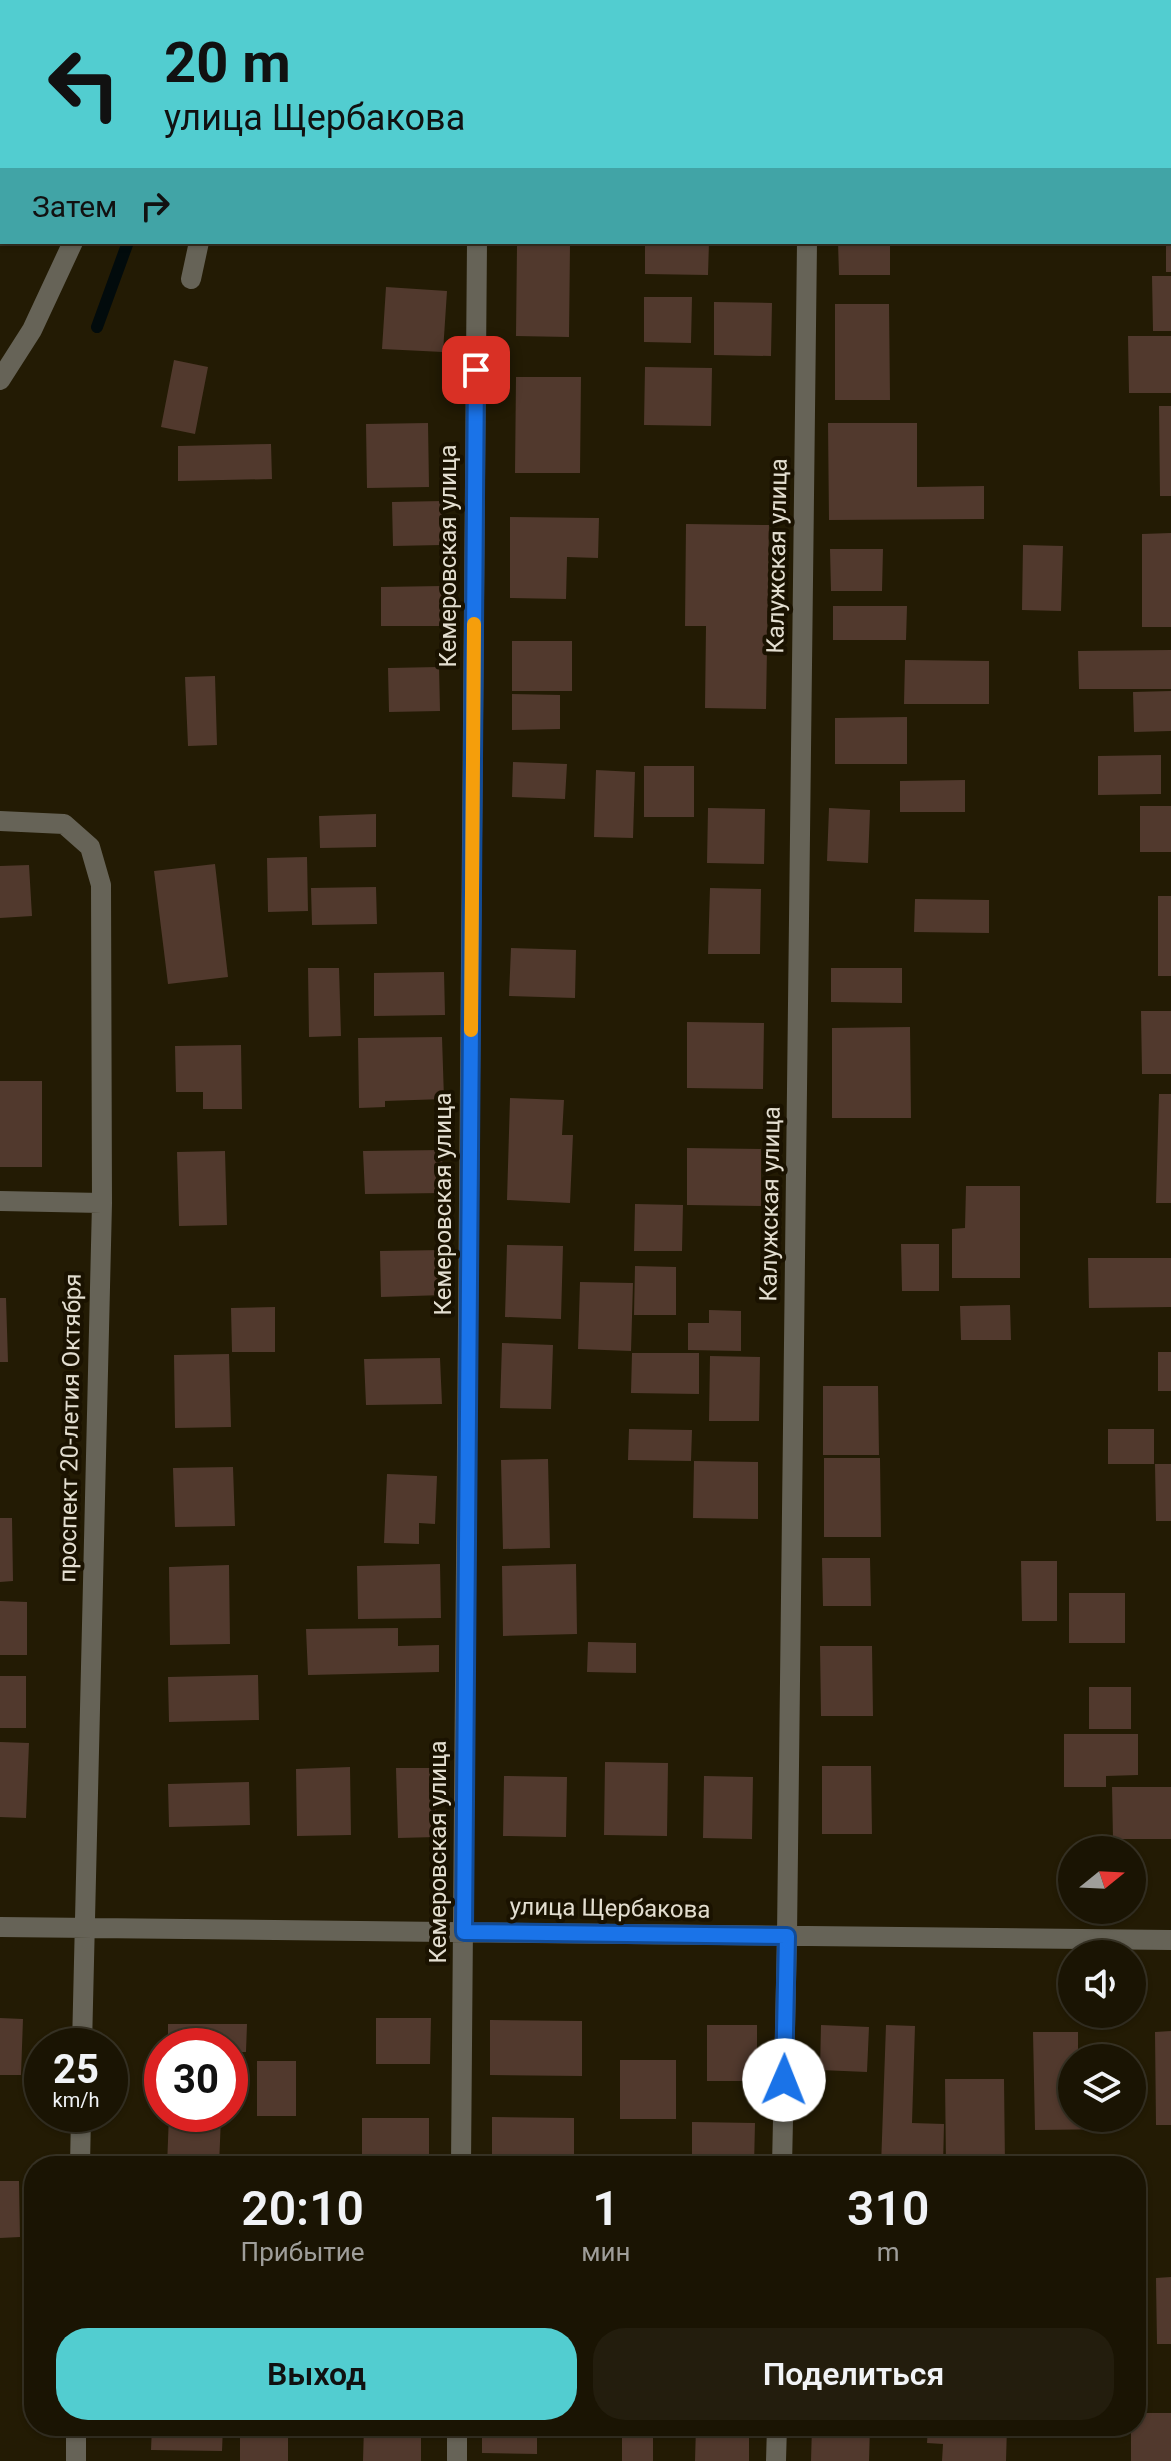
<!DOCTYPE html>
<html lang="ru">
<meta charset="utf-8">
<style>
:root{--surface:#1a1403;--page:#231d0d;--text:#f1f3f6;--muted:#9f9e9a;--line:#383325;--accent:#52cdd0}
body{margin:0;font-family:Roboto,sans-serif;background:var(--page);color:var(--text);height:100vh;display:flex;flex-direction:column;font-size:30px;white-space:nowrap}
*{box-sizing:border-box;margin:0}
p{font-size:26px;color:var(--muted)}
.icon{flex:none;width:44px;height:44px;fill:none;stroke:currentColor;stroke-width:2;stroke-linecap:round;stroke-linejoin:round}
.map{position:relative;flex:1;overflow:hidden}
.sheet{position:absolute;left:24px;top:2156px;width:1122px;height:280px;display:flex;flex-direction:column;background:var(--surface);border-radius:32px;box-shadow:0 2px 6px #0004,0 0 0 2px var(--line)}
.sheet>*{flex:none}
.top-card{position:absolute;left:0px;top:0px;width:1172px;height:244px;box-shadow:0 2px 6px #0004,0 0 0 2px var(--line);background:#52cdd0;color:#111;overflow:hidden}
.needle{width:52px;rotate:72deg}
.tools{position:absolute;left:1058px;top:1836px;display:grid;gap:16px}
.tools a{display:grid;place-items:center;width:88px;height:88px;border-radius:50%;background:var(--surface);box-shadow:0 2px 6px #0004,0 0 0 2px var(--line);font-size:40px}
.speed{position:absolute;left:24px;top:2028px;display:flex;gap:16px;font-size:40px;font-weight:700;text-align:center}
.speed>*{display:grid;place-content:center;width:104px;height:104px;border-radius:50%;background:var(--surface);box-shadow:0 2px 6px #0004,0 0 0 2px var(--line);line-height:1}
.speed small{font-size:20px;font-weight:400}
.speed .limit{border:12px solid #d22;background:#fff;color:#111}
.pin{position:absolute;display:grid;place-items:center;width:68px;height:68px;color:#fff;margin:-34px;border-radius:16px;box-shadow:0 4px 12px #0006}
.me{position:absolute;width:88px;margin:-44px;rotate:1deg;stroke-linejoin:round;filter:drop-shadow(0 0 6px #0008)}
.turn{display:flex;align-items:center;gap:28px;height:168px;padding:0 32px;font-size:36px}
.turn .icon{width:104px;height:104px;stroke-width:2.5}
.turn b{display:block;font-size:56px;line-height:68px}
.then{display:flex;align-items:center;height:76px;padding:0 32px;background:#0003;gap:16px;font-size:30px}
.eta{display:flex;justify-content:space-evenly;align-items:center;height:136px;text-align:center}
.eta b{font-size:48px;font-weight:600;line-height:56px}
.action{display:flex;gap:16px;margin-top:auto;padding:16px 32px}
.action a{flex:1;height:92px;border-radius:32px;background:var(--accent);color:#111;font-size:32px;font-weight:600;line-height:92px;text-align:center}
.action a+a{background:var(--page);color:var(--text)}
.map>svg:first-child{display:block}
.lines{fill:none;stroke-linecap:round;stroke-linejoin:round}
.stream{stroke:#020b0c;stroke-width:12}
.building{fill:#51392d}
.minor{stroke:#666357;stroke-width:20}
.route-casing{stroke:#114b97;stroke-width:20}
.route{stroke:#1a73e8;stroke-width:14}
.slow{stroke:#f59e0b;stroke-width:14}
.labels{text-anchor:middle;stroke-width:8;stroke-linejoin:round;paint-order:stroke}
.street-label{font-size:24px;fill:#e3ded0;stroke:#1a1200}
</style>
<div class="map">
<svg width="1171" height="2461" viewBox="0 0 1171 2461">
<rect width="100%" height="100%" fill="#231b04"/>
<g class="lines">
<path class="stream" d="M206 2V0
M97 327 128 242"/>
</g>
<path class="building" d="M645 242H709L708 275 645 274Z
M838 242H890V275H839Z
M1166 242H1171V272H1166Z
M517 245H570L569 337 516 336Z
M1152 276H1171V331H1153Z
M386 287 447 291 443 352 382 349Z
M644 297H692L691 343 644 342Z
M714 302 772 303 771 356 714 355Z
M835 304H889L890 400H835Z
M1128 336H1171V393H1129Z
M174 360 208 367 195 434 161 427Z
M645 367 712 368 711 426 644 425Z
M516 377H581L580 473H515Z
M1159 406H1171V496H1160Z
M428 423 429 487 367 488 366 424Z
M828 423H917V487L984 486V519L829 520Z
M271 444 272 479 178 481V446Z
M442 501V545L393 546 392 502Z
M510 517 599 518 598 558 567 557 566 599 510 598Z
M686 524 769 525 766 709 705 708 706 626H685Z
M1171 533V627H1142V534Z
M1023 545 1063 546 1061 611 1022 610Z
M830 549H883L882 591H831Z
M442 586 443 626H381V587Z
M833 606H907L906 640H833Z
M512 641H572V691H512Z
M1171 650V689H1079L1078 651Z
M905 660 989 661V704H904Z
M439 667 440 711 389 712 388 668Z
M215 676 217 745 188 746 185 677Z
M1171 691V731L1134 732 1133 692Z
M512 694 560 695V729L512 730Z
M907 717V764H835V718Z
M1161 755V794L1098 795V756Z
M513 762 567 764 565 799 512 797Z
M644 766H694V817H644Z
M596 770 635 772 633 838 594 837Z
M965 780V812H900V781Z
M1140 806H1171V852H1140Z
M708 808 765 809 764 864 707 863Z
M829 808 870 810 868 863 827 861Z
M376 814V847L320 848 319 816Z
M307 857 308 911 268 912 267 858Z
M215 864 228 977 168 984 154 871Z
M29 865 32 916 0 918V866Z
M376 887 377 924 312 925 311 888Z
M710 888 761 889 760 954H708Z
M1158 896H1171V976H1158Z
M915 899 989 900V933L914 932Z
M511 948 576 950 575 998 509 996Z
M308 968H339L341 1036 309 1037Z
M831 968H902V1003L831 1002Z
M444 972 445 1015 374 1016V973Z
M1141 1011H1171V1074H1142Z
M687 1022 764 1023 763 1089 687 1088Z
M910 1027 911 1118H832V1028Z
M442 1037 444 1099 385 1101V1107L359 1108 358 1038Z
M241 1045 242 1109H203V1092H176L175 1046Z
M0 1081H42V1167H0Z
M1159 1094H1171V1203H1156Z
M510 1098 564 1100 562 1135H573L570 1203 507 1200Z
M687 1148 761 1149V1206L687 1205Z
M442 1150 443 1193 365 1194 363 1151Z
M225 1151 227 1225 179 1226 177 1152Z
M966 1186H1020V1278H952V1229L965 1228Z
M635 1204 683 1205 682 1251H634Z
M901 1244H939V1291H902Z
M507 1245 563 1246 561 1319 505 1317Z
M443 1250 444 1295 381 1297 380 1251Z
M1088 1258H1171V1307L1089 1308Z
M635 1266 676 1267V1315H634Z
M580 1282 633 1283 631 1351 578 1349Z
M0 1298H6L8 1362H0Z
M1010 1305 1011 1340H961L960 1306Z
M275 1307V1352H232L231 1308Z
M709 1310 741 1311V1351L688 1350V1323H709Z
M502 1343 553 1345 551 1409 500 1408Z
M1158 1352H1171V1391H1158Z
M632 1353H699V1394L631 1393Z
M229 1354 231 1427 175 1428 174 1355Z
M710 1356 760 1357 759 1421H709Z
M440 1358 442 1404 366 1405 364 1359Z
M823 1386H878L879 1455H823Z
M629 1429 692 1430 691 1461 628 1460Z
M1108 1429H1154V1464H1108Z
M824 1458H880L881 1537H824Z
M548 1459 550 1548 503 1549 501 1460Z
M694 1461 758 1462V1519L693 1518Z
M1155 1464H1171V1521H1156Z
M233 1467 235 1526 175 1527 173 1468Z
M387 1474 437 1476 435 1524 419 1523V1544L384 1543Z
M0 1518H12L13 1581 0 1582Z
M822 1558H870L871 1606H823Z
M1021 1561H1057V1621H1022Z
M440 1564 441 1618 358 1619 357 1566Z
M576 1564 577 1634 503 1636 502 1566Z
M229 1565 230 1644 170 1645 169 1567Z
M1069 1593H1125V1643H1069Z
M0 1601 27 1602V1655H0Z
M398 1628V1646L439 1645V1672L308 1675 306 1629Z
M588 1642 636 1643V1673L587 1672Z
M820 1646H872L873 1716H821Z
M258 1675 259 1720 169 1722 168 1677Z
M0 1676H26V1728H0Z
M1089 1687H1131V1729H1089Z
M1064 1734H1138V1775L1106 1776V1787H1064Z
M0 1742 29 1743 26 1818 0 1817Z
M605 1762 668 1763 667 1836 604 1835Z
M822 1766H871L872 1834H822Z
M350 1767 351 1835 297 1836 296 1769Z
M396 1768H435L437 1837 398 1838Z
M504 1776 567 1777 566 1837 503 1836Z
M704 1776 753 1777 752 1839 703 1838Z
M249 1782 250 1825 169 1827 168 1784Z
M1112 1787H1171V1839H1113Z
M0 2018 23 2019 21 2075H0Z
M376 2018H431L430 2064H376Z
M490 2020 582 2021V2076L490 2075Z
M168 2024H247L246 2052H230V2046H168Z
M707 2025H757V2081H707Z
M821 2025 869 2027 867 2072 820 2070Z
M886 2025 915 2026 912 2123 944 2124 943 2166H881Z
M1171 2031V2125H1156L1155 2032Z
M1033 2032H1078V2058H1072V2118H1121V2129L1035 2130Z
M620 2060H676V2119H620Z
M257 2061H296V2116H257Z
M945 2079H1004L1005 2166H946Z
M169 2115 221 2117 219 2166H167Z
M492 2117 574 2118V2166H492Z
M362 2118H429V2160L362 2159Z
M692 2122 755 2123 754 2166H692Z
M0 2181H19L20 2237 0 2238Z
M1171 2277V2344H1157L1156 2278Z
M1136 2413H1171V2461H1131V2426H1136Z
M152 2426H223L222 2451 151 2450Z
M240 2426H288V2461H240Z
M364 2426H421V2461H363Z
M482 2426H537V2454L482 2453Z
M696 2426H749V2461H695Z
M812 2426H870L869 2461H811Z
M928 2426H1007L1006 2461H942L943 2444 927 2443Z
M622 2437H653V2461H622Z"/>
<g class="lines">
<path class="minor" d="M156 2 157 0
M248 2V0
M479 2V0
M810 2V0
M191 279 199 242
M0 380 32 330 73 242
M0 821 64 824 90 847 101 885 102 1203 82 2046
M0 1201 102 1203
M0 1927 1171 1940
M80 2166 81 2114
M461 2166 477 242
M782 2166 787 1936 807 242
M76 2461V2426
M457 2461V2426
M776 2461 777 2426"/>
</g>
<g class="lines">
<defs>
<path id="route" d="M476 370 464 1932 787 1936 784 2080"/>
</defs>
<use href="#route" class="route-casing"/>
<use href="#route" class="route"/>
<path class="slow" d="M471 1030 474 624"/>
</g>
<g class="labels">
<g class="street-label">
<text transform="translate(448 556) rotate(-90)" y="8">Кемеровская улица</text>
<text transform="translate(777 556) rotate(-89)" y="8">Калужская улица</text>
<text transform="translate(443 1204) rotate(-90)" y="8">Кемеровская улица</text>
<text transform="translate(770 1204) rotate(-89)" y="8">Калужская улица</text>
<text transform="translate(70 1428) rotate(-89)" y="8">проспект 20-летия Октября</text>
<text transform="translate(438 1852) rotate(-90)" y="8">Кемеровская улица</text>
<text transform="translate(610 1908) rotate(1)" y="8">улица Щербакова</text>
</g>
</g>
</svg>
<div class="tools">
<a><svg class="needle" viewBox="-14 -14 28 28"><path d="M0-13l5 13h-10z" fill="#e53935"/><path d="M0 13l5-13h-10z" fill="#9f9e9a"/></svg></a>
<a><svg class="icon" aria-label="sound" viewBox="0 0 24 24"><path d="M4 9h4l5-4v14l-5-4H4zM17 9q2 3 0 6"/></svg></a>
<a><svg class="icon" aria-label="layers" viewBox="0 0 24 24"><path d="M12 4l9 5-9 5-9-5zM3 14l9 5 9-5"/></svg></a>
</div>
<div class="speed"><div>25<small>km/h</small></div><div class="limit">30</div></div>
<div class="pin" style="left:476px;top:370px;background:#d93025"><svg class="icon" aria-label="arrive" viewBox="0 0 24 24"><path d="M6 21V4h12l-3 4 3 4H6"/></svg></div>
<svg class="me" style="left:784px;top:2080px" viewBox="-20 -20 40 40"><circle r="19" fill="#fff"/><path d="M0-13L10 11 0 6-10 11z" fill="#1a73e8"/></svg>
<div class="top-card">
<div class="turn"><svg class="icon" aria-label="left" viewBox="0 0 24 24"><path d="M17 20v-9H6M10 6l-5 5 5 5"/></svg><div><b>20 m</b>улица Щербакова</div></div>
<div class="then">Затем<svg class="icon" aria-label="right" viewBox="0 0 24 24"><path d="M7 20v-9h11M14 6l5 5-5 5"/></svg></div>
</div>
<section class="sheet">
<div class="eta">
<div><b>20:10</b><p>Прибытие</p></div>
<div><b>1</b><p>мин</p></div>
<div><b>310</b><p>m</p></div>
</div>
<div class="action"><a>Выход</a><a>Поделиться</a></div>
</section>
</div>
